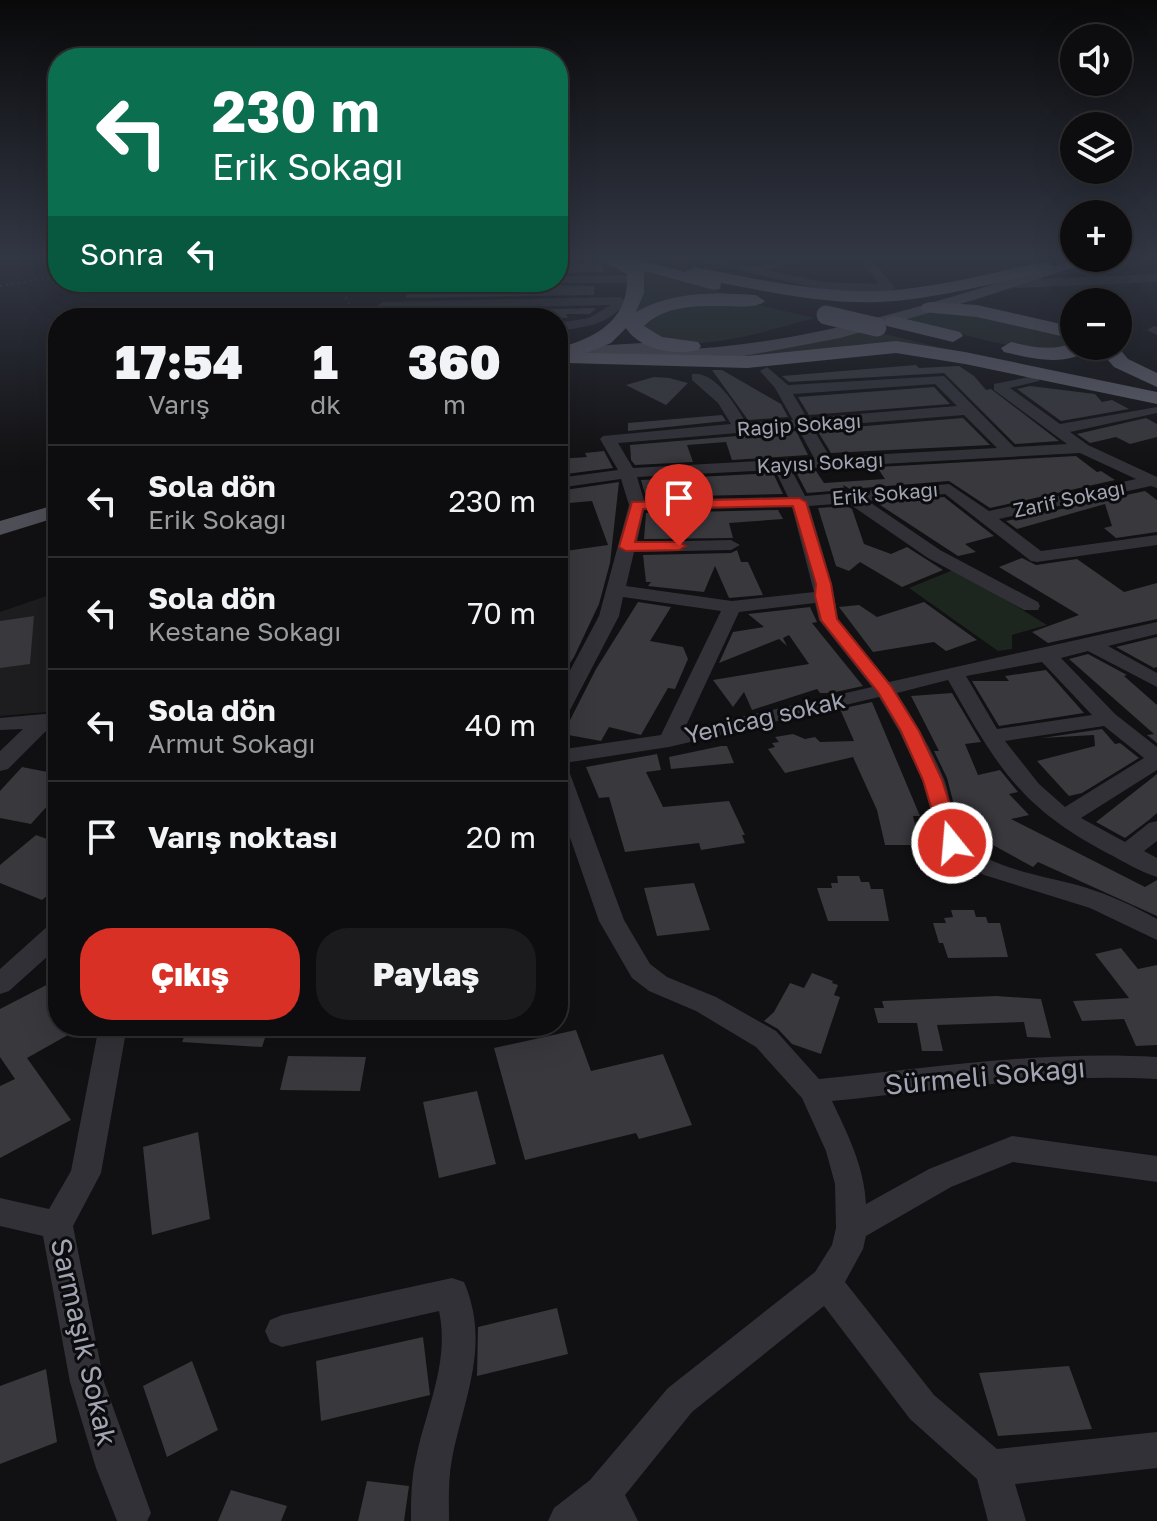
<!DOCTYPE html>
<html lang="tr">
<meta charset="utf-8">
<style>
:root{--surface:#0d0c0e;--page:#1b1a1c;--text:#f1f3f6;--muted:#9a9b9e;--line:#2d2c2e;--accent:#d93025}
body{margin:0;font-family:"Golos Text",sans-serif;background:var(--page);color:var(--text);height:100vh;display:flex;flex-direction:column;font-size:30px;white-space:nowrap}
*{box-sizing:border-box;margin:0}
p{font-size:26px;color:var(--muted)}
.icon{flex:none;width:44px;height:44px;fill:none;stroke:currentColor;stroke-width:2;stroke-linecap:round;stroke-linejoin:round}
.map{position:relative;flex:1;overflow:hidden}
.side{position:absolute;left:48px;top:308px;width:520px;height:728px;display:flex;flex-direction:column;background:var(--surface);border-radius:32px;box-shadow:0 8px 32px #0002,0 0 0 2px var(--line)}
.side>*{flex:none}
.top-card{position:absolute;left:48px;top:48px;width:520px;height:244px;border-radius:32px;box-shadow:0 8px 32px #0002,0 0 0 2px var(--line);background:#0b6e4f;color:#fff;overflow:hidden}
.controls{position:absolute;left:1060px;top:24px;display:grid;gap:16px}
.controls a{display:grid;place-items:center;width:72px;height:72px;border-radius:50%;background:var(--surface);box-shadow:0 8px 32px #0002,0 0 0 2px var(--line);font-size:40px}
.pin{position:absolute;display:grid;place-items:center;width:68px;height:68px;color:#fff;margin:-82px -34px;border-radius:50% 50% 50% 0;rotate:-45deg;box-shadow:0 0 8px #0007}
.pin .icon{rotate:45deg}
.me{position:absolute;width:88px;margin:-44px;rotate:343deg;stroke-linejoin:round;filter:drop-shadow(0 0 6px #0008)}
.turn{display:flex;align-items:center;gap:28px;height:168px;padding:0 32px;font-size:36px}
.turn .icon{width:104px;height:104px;stroke-width:2.5}
.turn b{display:block;font-size:56px;line-height:68px}
.then{display:flex;align-items:center;height:76px;padding:0 32px;background:#0003;gap:16px;font-size:30px}
.eta{display:flex;justify-content:space-evenly;align-items:center;height:136px;text-align:center}
.eta b{font-size:48px;font-weight:800;line-height:56px}
.primary-button{display:flex;gap:16px;margin-top:auto;padding:16px 32px}
.primary-button a{flex:1;height:92px;border-radius:32px;background:var(--accent);color:#fff;font-size:32px;font-weight:800;line-height:92px;text-align:center}
.primary-button a+a{background:var(--page);color:var(--text)}
ul{padding:0;list-style:none}
li{display:flex;align-items:center;gap:24px;height:112px;padding:0 32px;border-top:2px solid var(--line)}
li div{flex:1}
li b{display:block;font-size:30px}
li em{font-style:normal}
.map>svg:first-child{display:block}
.built{fill:#1d1c1f}
.green{fill:#1d251f}
.building{fill:#38383d}
.lines{fill:none;stroke-linecap:round;stroke-linejoin:round}
.path{stroke:#37383e;stroke-width:2;stroke-dasharray:2 4;stroke-linecap:butt}
.minor{fill:#313137;fill-rule:evenodd}
.major{fill:#4d4e56;fill-rule:evenodd}
.highway{fill:#5d5e68;fill-rule:evenodd}
.highway-bridge{stroke:#5d5e68;stroke-width:19}
.route{fill:#d93025;stroke:#8d1f18;stroke-width:2}
.labels{text-anchor:middle;stroke-width:6;stroke-linejoin:round;paint-order:stroke}
.far-street-label{font-size:20px;fill:#a1a4b3;stroke:#0c0b0d}
.street-label{font-size:24px;fill:#a1a4b3;stroke:#0c0b0d}
.near-street-label{font-size:28px;fill:#a1a4b3;stroke:#0c0b0d}
</style>
<div class="map">
<svg width="1157" height="1521" viewBox="0 0 1157 1521">
<rect width="100%" height="100%" fill="#111012"/>
<path class="built" d="M58 592V711L0 716V612Z"/>
<path class="green" d="M642 271 740 297 635 314C642 300 648 286 642 271Z
M740 301 815 318C775 328 711 350 670 341 661 339 651 332 642 327 662 301 709 302 740 301Z
M954 311 1070 337 1072 343C1044 363 939 327 904 318L924 313Z
M864 329 946 349 862 344 776 356 728 359Z
M953 570 965 575 1047 625 1012 635V649L998 651 909 588Z"/>
<path class="building" d="M602 261 604 272 558 273V266Z
M497 284 594 286V295L406 298 407 290 473 289Z
M596 308 590 314H566L568 318H405V313Z
M916 365 919 368 959 366 974 376 986 390 991 389 1059 441 1015 444 944 373 789 382 782 376Z
M712 370H722L781 404 788 417 748 420Z
M654 377 669 378 688 383 666 405 626 385Z
M1030 386 1095 394 1102 402 1112 400 1129 409 1061 421 1017 389Z
M934 387 950 404 809 415 798 397Z
M722 415 726 421 628 431V423Z
M963 418 990 445 831 453 817 430Z
M1146 418 1157 424V437L1130 444 1116 437 1090 443 1077 434Z
M796 431 808 455 732 460 726 442 687 445 693 462 635 465 631 460 630 445Z
M604 451 613 468 558 475V459L587 457 585 453Z
M1076 456 1097 472 1101 471 1115 480 990 508 949 481 850 489 843 485 845 490 807 493 796 472 816 471 824 483 885 479 877 467Z
M773 473 783 494 646 497 641 480Z
M619 482 610 563 599 604 574 657 558 681V552L608 545 592 501 558 504V491Z
M1145 491 1157 500V532L1116 538 1104 528 1112 526 1105 504 1017 529 1006 521Z
M944 497 994 536 965 544 976 552 958 556 877 503Z
M847 506 852 509 864 544 891 554 907 547 943 570 902 587 860 562 849 571 836 566 818 508Z
M778 510 783 519 729 523 733 538 644 539 646 513Z
M737 550 741 562H748L763 595 729 598 715 566 704 592 648 586 651 582H646L643 555 731 553Z
M1022 558 1036 565 1077 559 1124 592 1157 583V619L1048 643 1032 632 1079 615 999 567Z
M638 602 671 607 650 641 683 647 688 659 675 689 668 688 641 735 609 727 601 741 563 734 596 669Z
M924 602 977 640 946 651 934 642 873 652 839 607 859 605 877 617Z
M810 607 817 622 812 623 863 686 831 693H820L817 689 752 710 744 692 733 707 713 680 809 664 789 635 783 638 787 646 779 639 719 663 733 632 764 627 748 614Z
M34 616 30 664 0 668V621Z
M1157 637V667L1154 668 1116 647Z
M1088 654 1127 675 1124 676 1157 705V743L1147 735 1154 734 1069 659Z
M1046 670 1084 713 999 726 972 681H1009L1005 676Z
M952 693 981 742 965 744 978 775 1000 770 1018 792 1009 794 1029 815 1011 819 1145 887 1157 880V916L1038 862 1033 867 991 844 972 845 967 840 956 813 947 778 934 751H939L911 696Z
M872 702 920 816H913L920 845H885L877 810 853 757 785 773 768 749 775 747 772 743 779 742 775 737 793 734 805 739 815 737 820 742 854 741 840 709Z
M1102 729 1115 744 1120 743 1139 758 1082 793 1069 796 1037 761 1095 746 1094 735 1042 738Z
M721 746H727L734 763 671 769 669 757Z
M657 754 661 770 646 772 663 807 729 801 745 835H742L745 843 701 850 699 843 625 852 609 797 599 798 586 767Z
M22 767 58 774V794L31 824 0 818V791Z
M1157 774V813L1149 820 1125 838 1096 822Z
M36 835 58 843V887L42 900 0 883V865Z
M837 876H859L861 882H869L871 889H883L889 921H828L817 888H832L831 883H838Z
M694 883 710 930 657 936 644 888Z
M951 910H974L976 917H986L988 923H1000L1008 957 948 958 943 943H939L933 923H946L944 918 953 917Z
M1121 948 1138 969 1157 965V1045L1136 1046 1124 1019 1082 1021 1073 1001 1129 998 1095 954Z
M812 973 833 981 832 983 838 985 834 995 840 997 821 1054 792 1044 778 1029 764 1021 774 1012 790 983 804 988Z
M58 979V1026H84L27 1058 71 1120 0 1158V1086L15 1079 0 1057V1009Z
M996 996 1041 999 1051 1038 1027 1037 1024 1022 937 1025 943 1051H922L917 1023H878L874 1008H884L882 1001Z
M189 1026H269L262 1047 182 1042Z
M576 1030 591 1071 663 1054 692 1125 639 1139 636 1133 525 1160 494 1048Z
M288 1056 366 1057 360 1091 280 1090Z
M477 1091 496 1164 439 1178 423 1102Z
M198 1132 210 1219 152 1235 143 1147Z
M557 1308 568 1354 477 1376 478 1327Z
M423 1337 430 1395 321 1421 316 1361Z
M192 1361 218 1430 167 1457 143 1386Z
M1069 1366 1092 1429 998 1436 979 1373Z
M46 1369 57 1442 0 1464V1386Z
M367 1481 409 1486 404 1521H358Z
M231 1490 287 1506 281 1521H218Z"/>
<g class="lines">
<path class="path" d="M336 282 349 302V318
M0 286 58 276"/>
<path class="minor" d="M558 256H582L584 258 578 262 558 263Z
M677 256C702 254 724 266 748 266 771 267 795 256 819 256L817 258 765 270 824 282 879 284 857 256H869L895 288 889 292 824 290Z
M1157 274V282L1016 288 1010 284 1016 280Z
M558 276 627 275 633 279 627 283H554L558 282Z
M377 282H479L473 286 382 288 378 287Z
M620 297 626 301C610 325 585 327 558 331V323L589 318 611 305 383 310 377 306 383 302Z
M1154 326 1157 327V335L1147 330Z
M767 367 788 385 944 376 1014 447 1067 444 994 390V384L1039 375V381L1010 388 1060 424 1157 407V413L1070 432 1088 445 1157 477V488L1151 486 999 519 1041 551 1157 535V545L1037 562 1031 561 945 494 868 501 940 550 1038 602 1040 606 1038 610H1024L928 558 848 503 809 506 832 584 838 619 889 682 1157 622V634L1108 646 1157 673V687L1088 651 1061 658 1115 714 1157 747V770L1081 818 1125 842 1149 823 1157 821V841L1144 851 1157 858V877C1140 872 1123 861 1107 853 1018 806 996 764 948 680L897 693C914 720 931 748 944 779 951 797 952 826 965 842 988 869 1051 877 1084 887 1110 895 1134 906 1157 919V940L1090 908 984 875 954 859 940 843 922 780 899 731 879 697 669 747 558 764V750L661 735 721 611 623 597 619 616 569 712 558 718V693L599 616 629 505 621 479 558 488V478L618 470 600 439 603 436 731 424 718 403 692 380V374C715 371 736 405 746 423L793 420 775 388 760 371ZM935 384 957 406 807 418 793 394ZM964 415 997 448 830 457 812 427ZM798 428 814 458 633 468 618 443ZM1080 453 1136 479 989 511 949 484 805 496 791 469ZM775 470 788 497 644 500 637 477ZM792 507 814 592 732 601 626 586 634 552 731 550 740 545 731 540 637 542 644 510ZM815 603 819 620 872 687 684 730 739 612ZM1042 662 1092 715 997 729 966 676ZM1104 726 1144 758 1065 807 1039 784 1005 741Z
M44 714 58 715V725L50 727 8 769 0 771V751L23 729 0 730V718Z
M558 764 566 766 569 771 624 920 650 964 667 977 716 997 776 1031 819 1079C931 1068 1045 1050 1157 1057V1079C1049 1073 940 1090 832 1101 848 1135 864 1166 866 1204L929 1169 1012 1136 1157 1156V1182L1013 1162 951 1187 866 1236 863 1249 845 1282 934 1395 997 1449 1157 1432V1468L1015 1484 1026 1521H988L977 1479 910 1419 824 1306 692 1412 625 1495 638 1521H548L554 1508 590 1480 668 1388 815 1272 832 1245 836 1228 835 1184 826 1151 802 1098 756 1047 696 1011 649 991 632 978 599 921 558 803Z
M58 923V947L9 991 0 994V969L49 925Z
M99 1026H127L101 1173 73 1226 104 1382 151 1513 147 1521H117L96 1468 70 1382 43 1236 0 1226V1198L49 1209 71 1171Z
M452 1278 464 1282C491 1345 464 1397 452 1459 448 1480 449 1500 449 1521H411C411 1500 411 1479 416 1458 426 1409 450 1362 439 1311L282 1347 270 1342 265 1331 270 1320 282 1315Z"/>
<path class="major" d="M1080 258H1103L974 300 840 338 739 357 643 361 637 360 636 354 558 358V348L660 342 666 343V350C810 347 944 298 1080 258Z
M58 504V517L0 535V521Z"/>
<path class="highway" d="M601 256H627L685 272 694 267C756 279 818 293 882 291 937 288 990 273 1044 262L1050 263 1053 267 1044 272C990 284 936 299 880 302 827 304 774 293 721 283L720 289 714 290 644 271V293L636 312C672 291 716 292 756 295L765 301C750 316 679 291 644 326L662 337 698 342 701 346 698 350C674 356 639 349 626 328L611 343 586 353 747 356 896 341 965 352 1157 392V404L965 364 896 353 747 368 567 363 565 358 558 356V348C596 338 630 320 627 274L608 264Z
M930 302 977 305 1074 327V339L977 317 923 312 921 308 923 304Z
M894 316 960 332 963 336 953 342 887 326 884 322 887 318Z
M1011 342C1032 347 1054 352 1074 342V346H1091C1071 369 1029 358 1004 352L1001 348Z
M1096 346H1117L1128 359 1157 373V387L1114 367Z"/>
<path class="highway-bridge" d="M826 315 877 327"/>
</g>
<linearGradient id="sky" x2="0" y2="1"><stop stop-color="#09090a"/><stop offset="0.55" stop-color="#323744"/><stop offset="1" stop-color="#323744" stop-opacity="0"/></linearGradient>
<rect width="1157" height="468" fill="url(#sky)"/>
<path class="route" d="M799 498 806 502 831 584 837 619 891 686 919 731 942 780 962 843 959 847H945L942 843 923 780 901 731 878 692 821 620 815 596 816 584 793 506 643 509 635 542H679L686 546 679 550 626 551 619 547 632 502Z"/>
<g class="labels">
<g class="far-street-label">
<text transform="translate(799 425) rotate(-4)" y="7">Ragip Sokağı</text>
<text transform="translate(820 463) rotate(-3)" y="7">Kayısı Sokağı</text>
<text transform="translate(885 494) rotate(-5)" y="7">Erik Sokağı</text>
<text transform="translate(1069 499) rotate(-12)" y="7">Zarif Sokağı</text>
</g>
<g class="street-label">
<text transform="translate(765 718) rotate(-13)" y="8">Yenicag sokak</text>
</g>
<g class="near-street-label">
<text transform="translate(985 1076) rotate(-5)" y="10">Sürmeli Sokağı</text>
<text transform="translate(84 1342) rotate(77)" y="10">Sarmaşık Sokak</text>
</g>
</g>
</svg>
<div class="controls">
<a><svg class="icon" aria-label="sound" viewBox="0 0 24 24"><path d="M4 9h4l5-4v14l-5-4H4zM17 9q2 3 0 6"/></svg></a>
<a><svg class="icon" aria-label="layers" viewBox="0 0 24 24"><path d="M12 4l9 5-9 5-9-5zM3 14l9 5 9-5"/></svg></a>
<a>+</a>
<a>−</a>
</div>
<div class="pin" style="left:679px;top:546px;background:#d93025"><svg class="icon" aria-label="arrive" viewBox="0 0 24 24"><path d="M6 21V4h12l-3 4 3 4H6"/></svg></div>
<svg class="me" style="left:952px;top:843px" viewBox="-20 -20 40 40"><circle r="17" fill="#d93025" stroke="#fff" stroke-width="3"/><path d="M0-11L8 9 0 5-8 9z" fill="#fff"/></svg>
<div class="top-card">
<div class="turn"><svg class="icon" aria-label="left" viewBox="0 0 24 24"><path d="M17 20v-9H6M10 6l-5 5 5 5"/></svg><div><b>230 m</b>Erik Sokağı</div></div>
<div class="then">Sonra<svg class="icon" aria-label="left" viewBox="0 0 24 24"><path d="M17 20v-9H6M10 6l-5 5 5 5"/></svg></div>
</div>
<section class="side">
<div class="eta">
<div><b>17:54</b><p>Varış</p></div>
<div><b>1</b><p>dk</p></div>
<div><b>360</b><p>m</p></div>
</div>
<ul>
<li><svg class="icon" aria-label="left" viewBox="0 0 24 24"><path d="M17 20v-9H6M10 6l-5 5 5 5"/></svg><div><b>Sola dön</b><p>Erik Sokağı</p></div><em>230 m</em></li>
<li><svg class="icon" aria-label="left" viewBox="0 0 24 24"><path d="M17 20v-9H6M10 6l-5 5 5 5"/></svg><div><b>Sola dön</b><p>Kestane Sokağı</p></div><em>70 m</em></li>
<li><svg class="icon" aria-label="left" viewBox="0 0 24 24"><path d="M17 20v-9H6M10 6l-5 5 5 5"/></svg><div><b>Sola dön</b><p>Armut Sokağı</p></div><em>40 m</em></li>
<li><svg class="icon" aria-label="arrive" viewBox="0 0 24 24"><path d="M6 21V4h12l-3 4 3 4H6"/></svg><div><b>Varış noktası</b></div><em>20 m</em></li>
</ul>
<div class="primary-button"><a>Çıkış</a><a>Paylaş</a></div>
</section>
</div>
